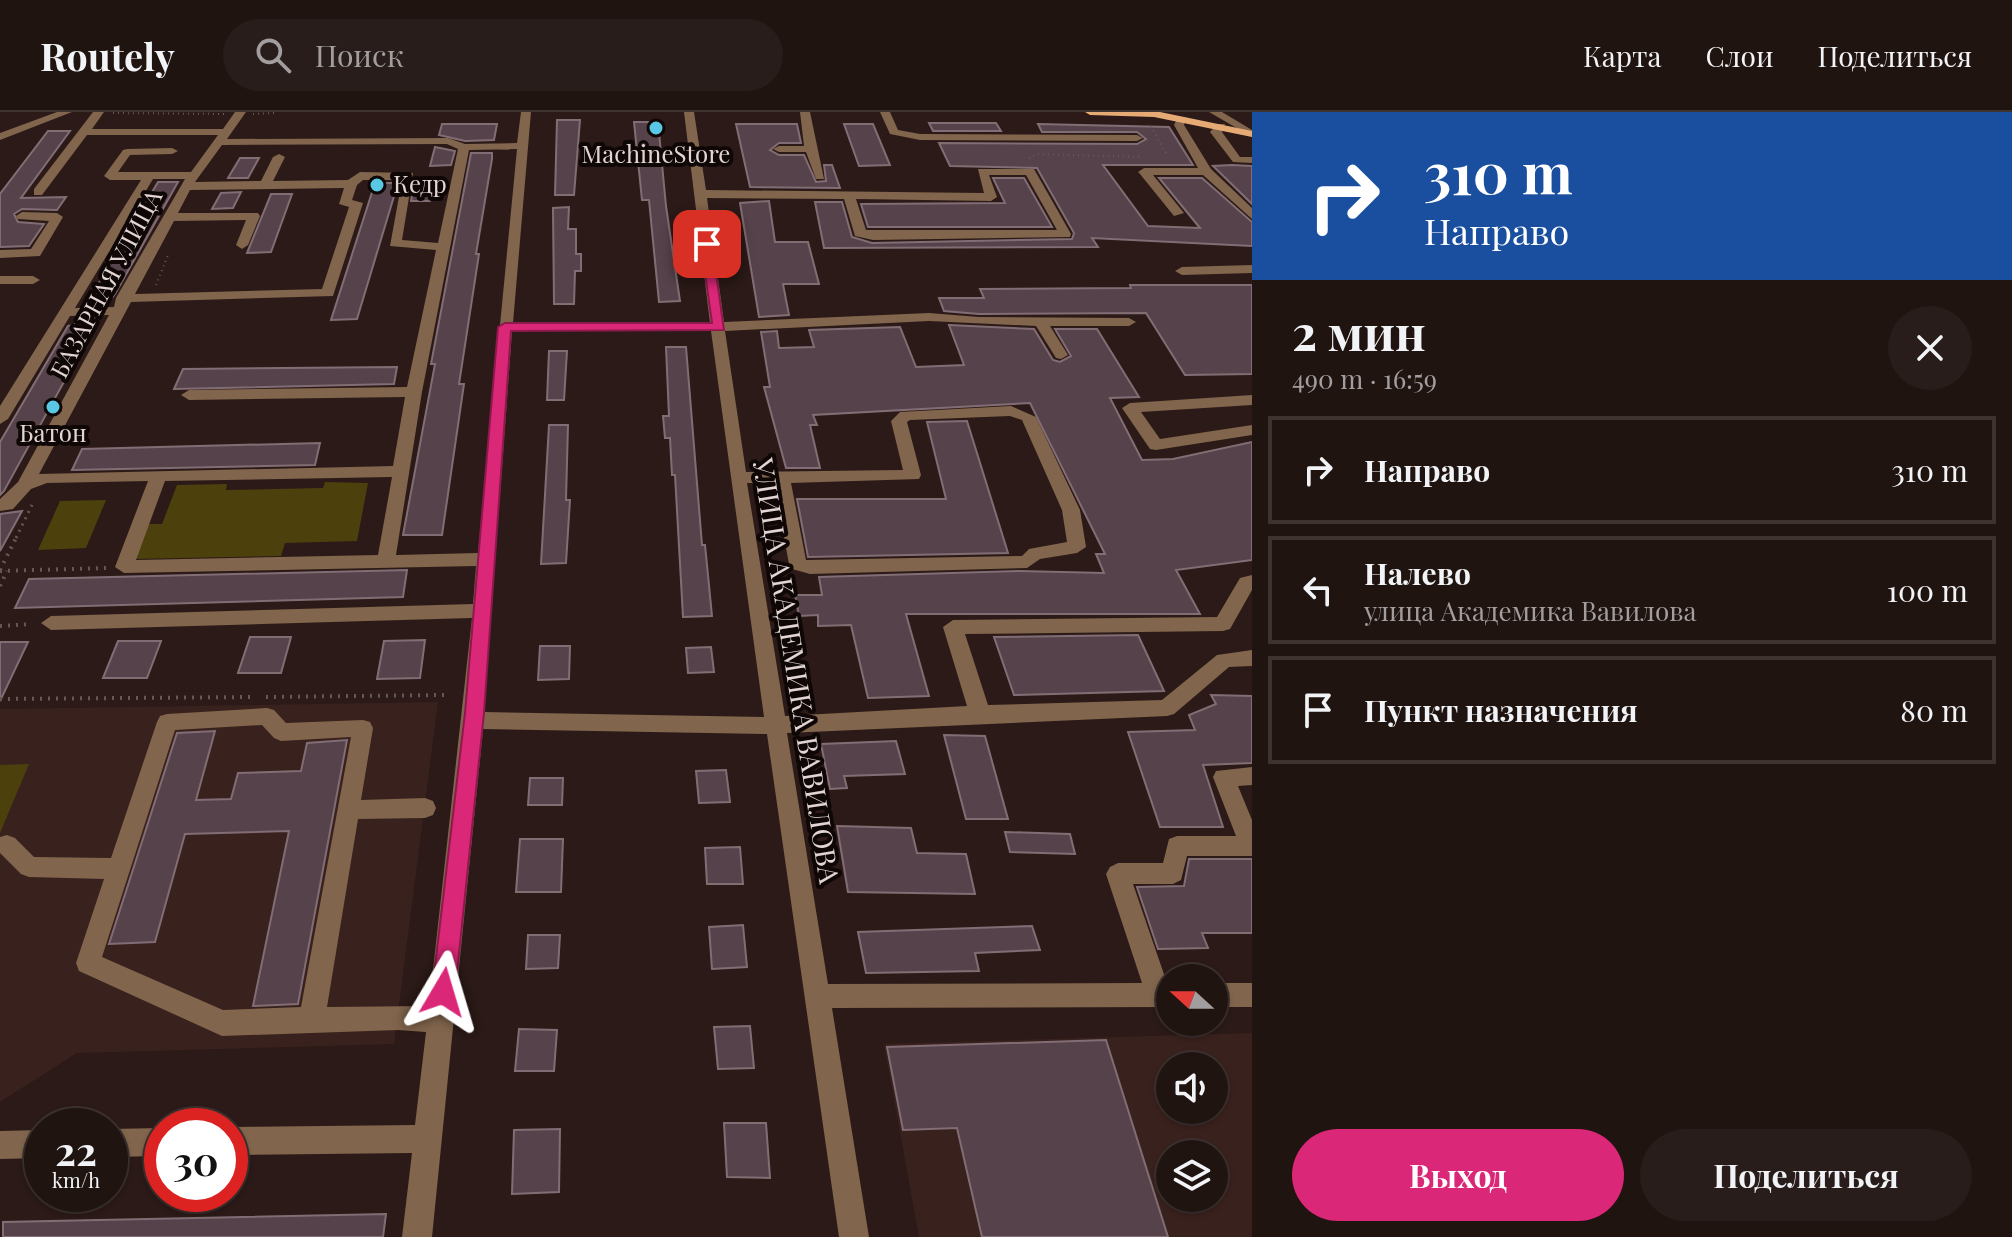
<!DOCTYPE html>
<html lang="ru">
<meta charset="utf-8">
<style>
:root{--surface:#201411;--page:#281d1a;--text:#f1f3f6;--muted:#a29e9f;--line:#3d3331;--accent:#db2777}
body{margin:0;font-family:"Playfair Display",serif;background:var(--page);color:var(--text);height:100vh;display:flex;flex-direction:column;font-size:30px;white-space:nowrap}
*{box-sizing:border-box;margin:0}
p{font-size:26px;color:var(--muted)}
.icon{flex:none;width:44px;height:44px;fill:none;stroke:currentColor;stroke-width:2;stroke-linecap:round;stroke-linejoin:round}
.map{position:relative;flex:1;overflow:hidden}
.side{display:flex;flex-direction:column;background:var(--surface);width:760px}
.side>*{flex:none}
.hud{background:#1a4fa0;color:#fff;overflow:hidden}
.needle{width:52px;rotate:291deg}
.controls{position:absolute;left:1156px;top:852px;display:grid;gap:16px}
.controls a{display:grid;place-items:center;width:72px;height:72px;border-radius:50%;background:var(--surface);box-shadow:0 2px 6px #0004,0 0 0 2px var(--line);font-size:40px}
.speed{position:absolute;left:24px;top:996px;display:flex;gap:16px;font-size:40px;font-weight:700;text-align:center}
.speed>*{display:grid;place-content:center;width:104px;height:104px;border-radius:50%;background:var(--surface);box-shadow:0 2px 6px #0004,0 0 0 2px var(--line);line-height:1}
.speed small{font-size:20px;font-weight:400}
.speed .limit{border:12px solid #d22;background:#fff;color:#111}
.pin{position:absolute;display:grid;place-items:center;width:68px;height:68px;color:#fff;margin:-34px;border-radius:16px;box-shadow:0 4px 12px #0006}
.me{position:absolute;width:88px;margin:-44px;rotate:7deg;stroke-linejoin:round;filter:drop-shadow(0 0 6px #0008)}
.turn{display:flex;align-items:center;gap:28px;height:168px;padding:0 40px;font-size:36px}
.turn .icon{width:104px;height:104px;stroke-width:2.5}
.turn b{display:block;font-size:56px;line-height:68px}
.round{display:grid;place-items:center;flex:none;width:84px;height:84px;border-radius:42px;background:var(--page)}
.overview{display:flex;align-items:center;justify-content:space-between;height:136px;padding:0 40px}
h1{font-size:48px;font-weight:700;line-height:60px}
.button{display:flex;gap:16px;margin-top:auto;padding:16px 40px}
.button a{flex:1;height:92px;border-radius:48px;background:var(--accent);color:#fff;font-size:32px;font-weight:700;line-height:92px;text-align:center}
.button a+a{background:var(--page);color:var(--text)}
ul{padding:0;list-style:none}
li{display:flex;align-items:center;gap:24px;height:108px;margin:0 16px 12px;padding:0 24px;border:4px solid var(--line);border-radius:0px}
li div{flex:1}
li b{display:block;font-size:30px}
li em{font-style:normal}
header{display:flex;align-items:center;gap:48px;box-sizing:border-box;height:112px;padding:0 40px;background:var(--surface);border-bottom:2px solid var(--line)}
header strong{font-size:38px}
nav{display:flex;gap:44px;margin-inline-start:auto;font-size:28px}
.search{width:560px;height:72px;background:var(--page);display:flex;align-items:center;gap:20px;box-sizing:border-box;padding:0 28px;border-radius:44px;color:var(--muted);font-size:30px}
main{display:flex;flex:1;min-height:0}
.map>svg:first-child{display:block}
.built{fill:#39211d;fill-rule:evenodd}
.green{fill:#4c410d}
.building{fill:#56424a;stroke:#826d75;stroke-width:2}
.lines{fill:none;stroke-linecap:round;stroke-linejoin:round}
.path-far2{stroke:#685855;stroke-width:2;stroke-dasharray:1 4;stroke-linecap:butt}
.path-far1{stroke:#685855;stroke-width:3;stroke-dasharray:2 5;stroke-linecap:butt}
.path{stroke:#685855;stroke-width:4;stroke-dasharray:2 6;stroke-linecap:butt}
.minor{fill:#81654c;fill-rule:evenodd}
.major{fill:#e6ab75;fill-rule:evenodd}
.route{fill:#db2777;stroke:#8e194d;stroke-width:2}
.poi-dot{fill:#59c8e4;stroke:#0e0706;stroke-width:3}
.labels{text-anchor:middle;stroke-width:8;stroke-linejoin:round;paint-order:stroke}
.far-poi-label{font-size:24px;fill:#e2d5d3;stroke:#0e0706}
.far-street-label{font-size:24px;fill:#e2d5d3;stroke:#0e0706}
.street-label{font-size:28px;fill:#e2d5d3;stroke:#0e0706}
</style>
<header>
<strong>Routely</strong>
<div class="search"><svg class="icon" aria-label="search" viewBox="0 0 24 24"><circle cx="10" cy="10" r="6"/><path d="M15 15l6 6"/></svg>Поиск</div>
<nav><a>Карта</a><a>Слои</a><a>Поделиться</a></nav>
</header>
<main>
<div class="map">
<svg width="1252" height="1125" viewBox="0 0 1252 1125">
<rect width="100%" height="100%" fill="#2b1a17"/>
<path class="built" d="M438 590 394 932 77 941 0 990V597Z
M1252 921V1125H919L884 932ZM1170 954H1214V998H1170ZM1170 1042H1214V1086H1170Z"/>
<path class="green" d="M325 370 368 371 357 429 285 431 281 444 134 447 148 412H162L177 373 227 372 226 378 323 376Z
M106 388 86 436 38 438 60 389Z
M29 652 0 721V653Z"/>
<path class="building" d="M557 8H580L574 83H555Z
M634 10H658L666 94 680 189 659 190 649 88H642Z
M929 11H996L1001 19H933Z
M442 12H497L494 28 465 29 439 23Z
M736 12H797L801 31H779L770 38 779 43H804L816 70 826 69 824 53H832L840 76 750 75Z
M844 12H873L890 53 859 54Z
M1038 12 1169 15 1193 53H1103L1148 114 1200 116 1159 66H1202L1252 110V134L1092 126 1098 135 824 136 815 90H842L852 125 872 131 1072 127 1074 121 1037 56 950 54 939 31 1137 32 1146 27 1137 20H1042Z
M48 19H70L21 86 66 85 57 98 22 97 14 102 18 110 44 112 29 134 0 135V82Z
M435 35 455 39 451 53 430 54Z
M471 41H492V47L476 142H479L459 272H464L442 423H403L435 252H431Z
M240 46H259L248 66H228Z
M1232 53 1252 54V92L1213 54Z
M993 66H1024L1052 115H868L861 92 1005 91Z
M415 68H434L430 89H411Z
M158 70H178L115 182 107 192 86 193Z
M375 71H398L357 207 331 208Z
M241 80 233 96 212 97 221 81Z
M271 82H292L271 140 247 141Z
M769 89 775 130H808L819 172H783L789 203 759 205 740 91Z
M569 95 568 117H576V142H581V159H575L574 192H554L553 96Z
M1130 173H1252V262L1185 263 1146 201 979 202 944 199 939 186H984L980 177 1131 176Z
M99 206 4 379 0 383V330L68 214 74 213 78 207Z
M949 213 1034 217 1053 248 1060 250 1071 244 1055 217H1097L1139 285 1110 286 1142 348 1173 347 1252 330V448L1176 458 1200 502H906L929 584 868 586 851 513 818 514V503L799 504 795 483H822L819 465 1019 459 1104 461 1096 442H1105L1030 291 813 303 817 313H810L820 356H786L764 275H770L761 220 777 219 779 236 814 235 809 218 900 215 916 255 964 253Z
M666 235H686L702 433H705L712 504 683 505 675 363H672L670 326H665L663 304H669Z
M549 239H567L564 288H547Z
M397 255 394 272 174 277 183 257Z
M967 309 1008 441 808 445 797 387H946L927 310Z
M549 313H568L566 388H570L566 451 541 452Z
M320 331 315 353 72 358 82 337Z
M22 399 0 439V402Z
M407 458 403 485 15 496 29 467Z
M1138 523 1164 579 1014 583 994 525Z
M250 525H291L281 561H238Z
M425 528 420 566 377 567 384 529Z
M118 529H161L147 566H103Z
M0 530H28L0 589Z
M540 534H570L569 567 538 568Z
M711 535 714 560 688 561 686 536Z
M1211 583 1252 584V651L1203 653 1223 715H1160L1128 620 1195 618 1189 603 1216 592Z
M215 619 196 688 231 687 238 661 301 659 307 631 347 628 298 892 253 894 289 719 185 722 155 830 109 832 177 621Z
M944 623 985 624 1008 707H966Z
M896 629 905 662 844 664 847 676 830 677 821 632Z
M726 658 730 690 699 691 696 659Z
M530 666H563L562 693H528Z
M837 714 911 716 917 741 966 742 975 782 848 780Z
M1005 720 1070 722 1075 742 1010 740Z
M520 727H563L561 780H516Z
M740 735 743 772H707L705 736Z
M1189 747H1252V821H1202L1208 836 1158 837 1137 775 1184 774Z
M743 813 747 855 712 857 709 815Z
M1032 814 1040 838 975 841 979 859 866 861 858 820Z
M528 823H560L558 856 526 857Z
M750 914 754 956 718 957 714 915Z
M519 917 557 918 554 959H515Z
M1106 928 1168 1125H982L957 1016 903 1018 887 935Z
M724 1011H766L770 1066 727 1065Z
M560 1017 559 1080 512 1082 514 1018Z
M386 1102 383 1125H3V1110Z"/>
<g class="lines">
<path class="path-far2" d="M113 1 224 2
M253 2 274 1
M1151 14 1168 45
M1029 46 1037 42 1143 45
M156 173 168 143"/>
<path class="path-far1" d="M16 426 32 393"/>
<path class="path" d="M0 458 17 424
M0 459 106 456
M0 474 7 459
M0 514 32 512
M266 585 444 583
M0 587 254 585"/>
<path class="minor" d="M57 0H72L0 28V21Z
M93 0H104L92 17H223L235 0H246L227 27 448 26 465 32 517 31 521 0H531L513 211H710L684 0H694L706 78 984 81 978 57H1034L1071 122 1070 125 873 128 855 124 844 87 707 86 724 210 929 201 979 205 1129 206 1136 210 1129 214H1050L1068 243 1061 247 1056 246 1036 214 929 209 725 219 746 360 903 358 891 309 900 300 1011 294 1036 305 1080 398 1086 435 1077 441 1040 447 1027 456 810 462 792 457 789 452 774 371H747L785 604 967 594 943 515 953 508 1217 505 1240 466 1252 463V478L1230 517 1223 519 965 522 988 593 1162 588 1217 543 1252 538V554L1229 555 1174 602 1167 604 787 621 828 872 1142 871 1106 762 1110 755 1118 751H1163L1169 727 1177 724H1236L1213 665 1216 659 1252 655V673L1238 674 1252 708V744H1187L1181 768 1173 772H1133L1167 871H1170V895L832 896 869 1125H839L767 622 483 617 432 1125H402L412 1041 230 1043V1015L415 1013 426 920 398 918 222 924 79 859 76 851 104 767 29 765 21 762 0 741V725L7 723 15 726 34 745 111 746 157 610 160 604 167 602 267 596 274 598 286 611 363 608 370 610 373 616 361 688 425 686 433 689 436 696 433 703 425 706 358 707 327 895 429 894 472 506 51 518 41 511 51 504 473 492 476 454 124 461 115 455 148 369 47 371 31 377 13 397 0 399V387L18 370 109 203 70 204 8 307 0 312V294L141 68H110L104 64 123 38 127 37 172 36 178 39 172 42 130 43 118 60H191L218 23H87L42 83H34V77ZM447 32 458 37 438 131 402 128 413 61 360 60 348 68 273 69 285 45 279 42 273 45 261 69 195 70 222 33ZM517 37 478 441 396 443 422 280 469 38ZM989 63H1026L1057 118H866L856 87 991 89 997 85ZM153 67H185L116 186 114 195 75 196ZM363 68H402L390 134 436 138 407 275 189 278 181 283 189 288 405 285 393 354 39 362 131 190 333 184 363 91 352 88 357 73ZM344 76 339 92 349 95 322 177 135 182 174 109 246 108 236 133 242 137 248 133 260 104 258 101H178L190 78ZM512 219H711L764 605 484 600ZM1010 304 1022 308 1062 398 1067 430 1029 437 1022 444 806 448 791 371 919 367 921 363 907 310 910 308ZM392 365 378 443 136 448 165 369ZM262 613 274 626 281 629 351 625 301 895 223 898 102 845 175 618Z
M800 0H810L824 67H816L806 40H779L773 37 779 34H804Z
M880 0H890L898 18 920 22 1137 23 1143 26 1137 29 920 28 890 22Z
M1209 0H1222L1252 18V25Z
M1178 5H1186L1184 13 1211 57 1252 96V107L1203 63H1153L1184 101 1174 104 1140 62 1138 60 1144 56H1198L1174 13Z
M1217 12H1225L1222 20 1240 45H1252V51L1233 50 1210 20Z
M22 100 57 101 63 105 40 144 0 146V138L31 137 49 109 18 107 16 104Z
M1252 153V161L1182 163 1175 159 1182 155Z
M0 164H33L40 168 33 172H0Z
M1252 283V293L1141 300 1160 327 1252 313V323L1156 338 1150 337 1122 296 1130 291Z
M1214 871H1252V895H1214Z
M162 1016V1044L110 1045V1017Z
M42 1018V1046L0 1047V1019Z"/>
<path class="major" d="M1085 0H1160L1252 19V25L1154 5 1090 3Z"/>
</g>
<path class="route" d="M707 128 712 132 724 218 511 219 484 601 455 880 452 888 443 891 435 888 432 880 465 601 498 215 505 211H712L701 132Z"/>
<g class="poi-dot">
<circle cx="656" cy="16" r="8"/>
<circle cx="377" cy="73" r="8"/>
<circle cx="53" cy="295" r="8"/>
</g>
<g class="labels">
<g class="far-poi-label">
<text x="656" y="51">MachineStore</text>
<text x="393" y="81" text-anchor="start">Кедр</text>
<text x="53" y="330">Батон</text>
</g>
<g class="far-street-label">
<text transform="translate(107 172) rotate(-62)" y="8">БАЗАРНАЯ УЛИЦА</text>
</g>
<g class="street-label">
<text transform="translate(796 559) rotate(81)" y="10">УЛИЦА АКАДЕМИКА ВАВИЛОВА</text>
</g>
</g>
</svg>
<div class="controls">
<a><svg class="needle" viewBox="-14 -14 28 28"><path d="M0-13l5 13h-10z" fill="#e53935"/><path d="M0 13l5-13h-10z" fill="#a29e9f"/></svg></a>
<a><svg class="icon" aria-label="sound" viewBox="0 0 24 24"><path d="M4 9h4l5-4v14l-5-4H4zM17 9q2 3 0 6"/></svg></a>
<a><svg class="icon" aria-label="layers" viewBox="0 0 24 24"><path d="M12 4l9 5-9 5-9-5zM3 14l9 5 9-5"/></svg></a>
</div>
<div class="speed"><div>22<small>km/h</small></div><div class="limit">30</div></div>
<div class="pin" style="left:707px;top:132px;background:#d93025"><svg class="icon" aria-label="arrive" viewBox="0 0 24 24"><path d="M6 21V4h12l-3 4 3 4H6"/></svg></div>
<svg class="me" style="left:443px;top:880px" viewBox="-20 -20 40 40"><path d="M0-17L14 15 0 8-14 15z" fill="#db2777" stroke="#fff" stroke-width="4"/></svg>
</div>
<section class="side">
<div class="hud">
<div class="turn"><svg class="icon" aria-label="right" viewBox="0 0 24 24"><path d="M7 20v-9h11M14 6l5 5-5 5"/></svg><div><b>310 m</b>Направо</div></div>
</div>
<div class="overview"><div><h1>2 мин</h1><p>490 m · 16:59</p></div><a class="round"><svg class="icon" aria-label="close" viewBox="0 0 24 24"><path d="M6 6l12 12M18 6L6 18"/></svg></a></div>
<ul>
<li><svg class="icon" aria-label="right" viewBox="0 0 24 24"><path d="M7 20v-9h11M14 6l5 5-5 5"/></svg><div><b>Направо</b></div><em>310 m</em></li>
<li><svg class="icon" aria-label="left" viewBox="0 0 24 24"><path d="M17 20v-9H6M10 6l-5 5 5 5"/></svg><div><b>Налево</b><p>улица Академика Вавилова</p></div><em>100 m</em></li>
<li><svg class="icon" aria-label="arrive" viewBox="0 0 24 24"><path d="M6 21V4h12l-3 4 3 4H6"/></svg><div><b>Пункт назначения</b></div><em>80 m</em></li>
</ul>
<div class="button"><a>Выход</a><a>Поделиться</a></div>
</section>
</main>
